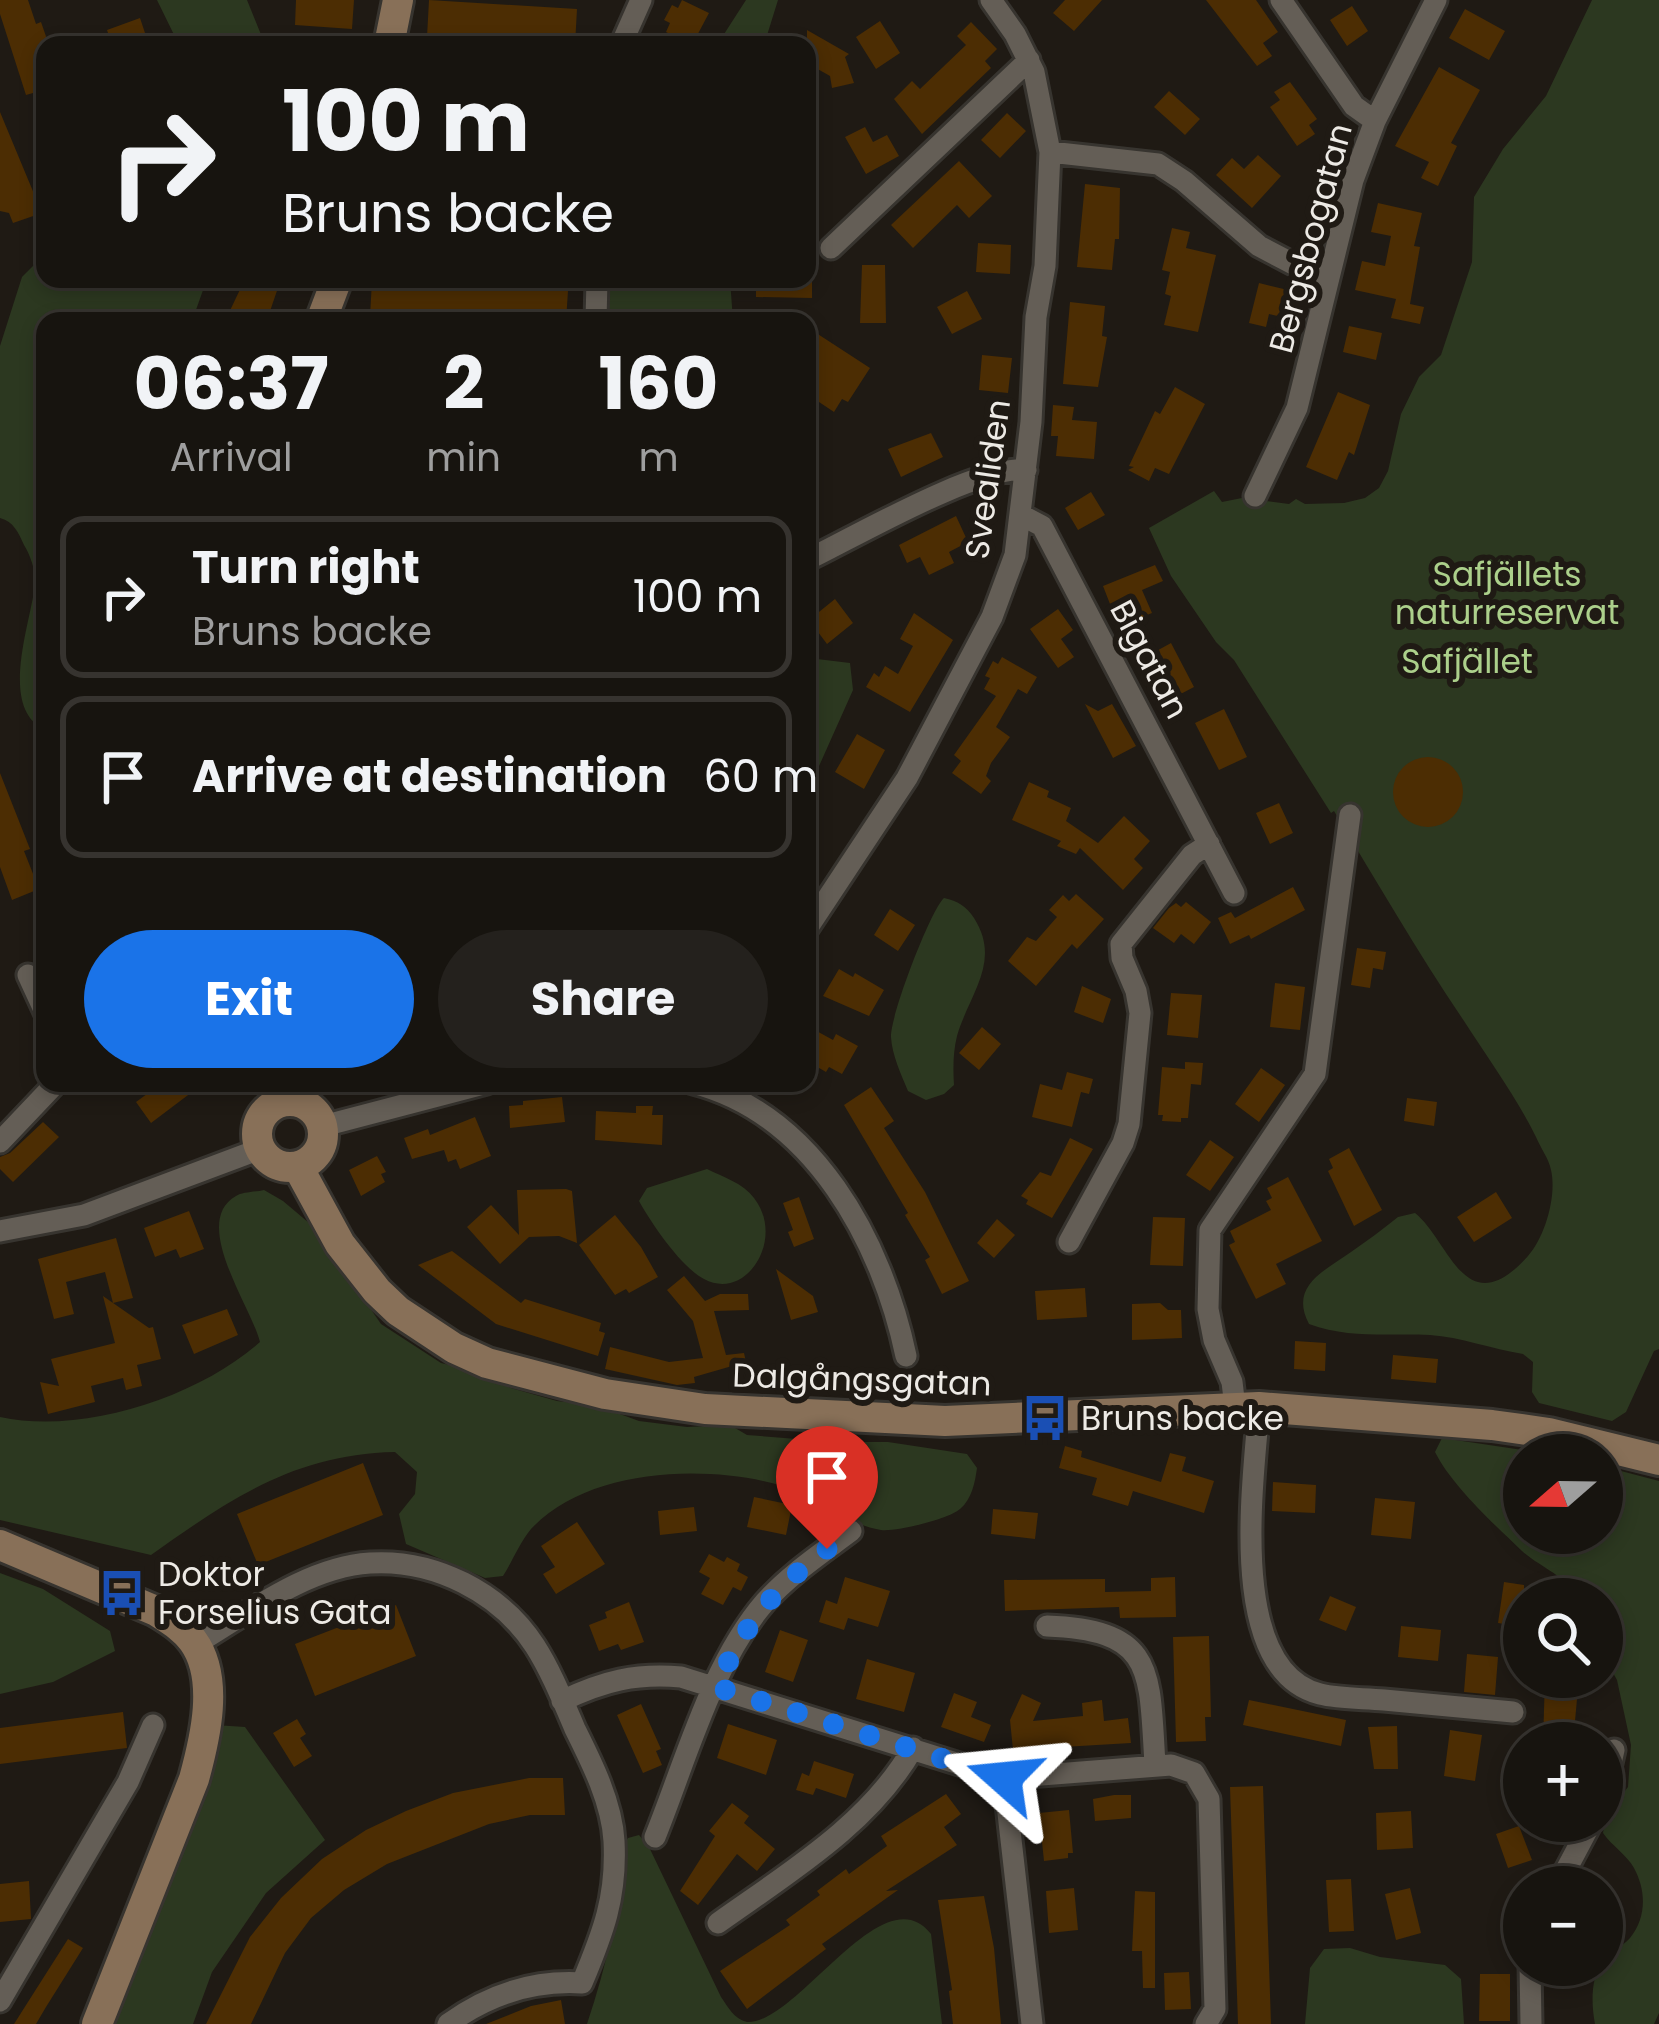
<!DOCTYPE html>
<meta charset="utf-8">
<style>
:root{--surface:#17140f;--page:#24211d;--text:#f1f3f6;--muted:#9e9e9e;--line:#36332f;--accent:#1a73e8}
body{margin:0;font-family:Poppins,sans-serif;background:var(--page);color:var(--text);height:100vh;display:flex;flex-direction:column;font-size:45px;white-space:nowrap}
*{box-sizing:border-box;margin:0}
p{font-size:39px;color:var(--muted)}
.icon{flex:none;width:66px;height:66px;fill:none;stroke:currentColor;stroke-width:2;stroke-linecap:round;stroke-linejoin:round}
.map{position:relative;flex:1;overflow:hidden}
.panel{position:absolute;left:36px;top:312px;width:780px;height:780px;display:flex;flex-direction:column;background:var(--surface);border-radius:24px;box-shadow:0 6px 18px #0003,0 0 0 3px var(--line)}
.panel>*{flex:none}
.top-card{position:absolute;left:36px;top:36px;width:780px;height:252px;border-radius:24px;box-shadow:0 6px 18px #0003,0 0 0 3px var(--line);background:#17140f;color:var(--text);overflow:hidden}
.needle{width:78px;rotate:250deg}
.tools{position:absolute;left:1503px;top:1434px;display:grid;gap:24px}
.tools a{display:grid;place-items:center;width:120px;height:120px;border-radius:50%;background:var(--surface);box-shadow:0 6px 18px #0003,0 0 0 3px var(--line);font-size:60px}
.pin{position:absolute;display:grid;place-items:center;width:102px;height:102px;color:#fff;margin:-123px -51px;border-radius:50% 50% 50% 0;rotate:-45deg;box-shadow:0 0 12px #0007}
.pin .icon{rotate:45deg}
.me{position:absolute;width:132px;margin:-66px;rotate:288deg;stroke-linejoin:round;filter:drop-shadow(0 0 9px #0008)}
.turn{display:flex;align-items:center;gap:42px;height:252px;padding:0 48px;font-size:54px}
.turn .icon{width:156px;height:156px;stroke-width:2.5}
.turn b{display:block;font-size:84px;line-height:102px}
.eta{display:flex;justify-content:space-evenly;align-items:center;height:204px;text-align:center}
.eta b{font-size:72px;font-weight:700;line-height:84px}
.cta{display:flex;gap:24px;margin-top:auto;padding:24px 48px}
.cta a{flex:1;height:138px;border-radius:72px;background:var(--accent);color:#fff;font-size:48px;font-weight:700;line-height:138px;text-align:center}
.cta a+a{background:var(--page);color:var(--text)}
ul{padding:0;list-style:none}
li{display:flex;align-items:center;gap:36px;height:162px;margin:0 24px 18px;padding:0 24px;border:6px solid var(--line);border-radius:24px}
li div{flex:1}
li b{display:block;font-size:45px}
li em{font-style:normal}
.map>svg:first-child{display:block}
.green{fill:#2c3820}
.building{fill:#4c2d03}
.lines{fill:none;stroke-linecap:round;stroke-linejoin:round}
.street-casing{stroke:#37342f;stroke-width:27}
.secondary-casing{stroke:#37342f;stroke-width:36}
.street{stroke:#645e56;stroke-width:21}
.secondary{stroke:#887058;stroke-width:30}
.route{stroke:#1a73e8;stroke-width:21;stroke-dasharray:0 37.8}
.labels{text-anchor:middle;stroke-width:12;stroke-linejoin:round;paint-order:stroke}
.street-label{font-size:33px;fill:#edeae5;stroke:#1f1a14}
.park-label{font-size:33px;fill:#acd08b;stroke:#1f1a14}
.poi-label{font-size:33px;fill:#edeae5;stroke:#1f1a14;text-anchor:start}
</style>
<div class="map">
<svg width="1659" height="2024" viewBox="0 0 1659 2024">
<rect width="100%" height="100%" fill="#1f1a14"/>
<path class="green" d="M157 0H247L264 42 289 39 334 45H179Z
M746 0H778L764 45H717Z
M1592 0H1659V1349L1654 1351 1626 1412 1612 1421 1539 1403 1532 1392 1533 1362 1523 1354C1492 1349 1460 1337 1430 1335 1388 1333 1350 1339 1309 1324 1289 1286 1324 1271 1351 1252 1367 1241 1383 1229 1398 1217L1415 1213C1450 1241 1465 1326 1528 1256 1545 1237 1557 1196 1551 1170 1549 1159 1540 1147 1536 1137 1515 1095 1489 1060 1464 1021 1418 953 1377 882 1334 811L1331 813 1234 660 1216 642 1171 576 1149 528 1214 491 1222 502 1242 498 1289 504 1296 499 1305 504 1344 503 1365 498 1379 488 1388 471 1401 414 1419 377 1441 355 1472 262 1474 197 1503 149 1546 96Z
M45 254V279H207L192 321H45V730C0 709 28 631 34 591 37 575 32 558 24 545 18 532 14 522 0 518V346L22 277Z
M606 279H730L733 321H606Z
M817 659 850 663 853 690 807 793V665Z
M944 898C958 901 966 906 974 918 1002 962 969 994 957 1036 953 1052 953 1069 954 1085L944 1094 926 1100 908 1091C901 1074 892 1055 891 1037 890 1016 931 909 944 898Z
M707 1169C723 1177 743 1183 754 1198 786 1239 746 1302 704 1279 682 1268 651 1223 639 1201L647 1188Z
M264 1190 283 1201 315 1228 381 1324 441 1363 470 1370 511 1388 557 1401 598 1406 639 1421 687 1427 730 1425 747 1435 835 1442H888L967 1454 977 1468C975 1482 972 1499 960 1509 949 1519 896 1532 881 1530 864 1527 836 1516 822 1506 814 1501 808 1494 799 1491 721 1463 592 1464 531 1529 520 1542 512 1562 503 1576L485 1578 406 1544 399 1514 415 1494 417 1472 395 1452C295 1454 230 1499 151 1555L0 1520V1417C83 1435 198 1397 260 1342 251 1306 190 1222 236 1196 242 1192 256 1192 264 1190Z
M1442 1438 1556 1455H1524V1533H1602V1466L1659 1481V2013L1654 2024H1595C1591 2003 1591 1978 1602 1962 1609 1952 1622 1947 1630 1938 1647 1917 1646 1890 1634 1868 1627 1855 1612 1846 1603 1833L1606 1815 1628 1787 1631 1745 1617 1680 1602 1653V1599H1578C1566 1575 1541 1568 1522 1551 1494 1524 1452 1486 1435 1452Z
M0 1573 43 1589 110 1631 115 1651 53 1682 0 1694Z
M215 1725 245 1727 325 1840 266 1893 212 1972 193 2024H109Z
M639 1835 649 1847 721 1997C728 2007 734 2019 747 2022 798 2024 883 1872 931 1934L942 2024H587C607 1964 620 1908 624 1845L628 1838Z
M1350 1948 1380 1957 1445 1965 1461 1979 1464 2024H1305L1310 1968 1324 1949Z"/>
<path class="building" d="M0 0H28L36 24 41 22 49 45H45V120L33 93 26 95 0 14Z
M296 0H354L352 29 295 25Z
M429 0 577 9 575 45 427 37Z
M682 0 709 13 692 45 666 32 670 23 664 20 672 5 678 8Z
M1065 0H1102L1074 31 1053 13Z
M1206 0H1256L1278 32 1263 43 1272 56 1257 66Z
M1352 6 1368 31 1347 46 1330 20Z
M1465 9 1505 31 1489 60 1449 38Z
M140 18 149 45H112L107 30Z
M880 21 900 53 876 69 856 37Z
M971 22 997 49 985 61 991 68 922 134 894 99 912 81 920 89 966 45 957 36Z
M807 30 849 54 845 57 854 83 832 88 830 76 807 63Z
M1439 67 1480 90 1451 143 1457 146 1438 186 1421 178 1429 162 1395 146Z
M1290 82 1317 119 1309 125 1315 134 1297 146 1270 107 1280 100 1274 92Z
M1169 91 1200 119 1185 135 1154 107Z
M0 112 42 213 13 223 9 213 0 211Z
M1007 113 1026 131 1000 158 981 140Z
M865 127 873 142 887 135 899 156 866 174 845 137Z
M1258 155 1281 176 1252 208 1216 175 1232 158 1244 169Z
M959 161 992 196 969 218 957 205 913 248 891 225Z
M1085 184 1120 188 1119 239H1115L1112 270 1077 267Z
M1378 203 1422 213 1414 246 1420 247 1410 304 1424 307 1420 324 1391 318 1396 299 1355 290 1362 261 1385 266 1391 236 1371 232Z
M1172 228 1190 232 1186 248 1216 255 1198 332 1164 325 1171 296 1165 294 1170 272 1162 270Z
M978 243 1011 245 1010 274 976 272Z
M862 265H885L886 323H860Z
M245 279H281L268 317 263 321H225Z
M756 279H812V298L756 297Z
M372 280 568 291 566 321 370 317Z
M1259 283 1292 291 1286 318 1269 314 1266 327 1249 323Z
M967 291 982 319 952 334 937 307Z
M1070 302 1105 306 1102 336 1107 337 1098 387 1063 384Z
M1349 326 1382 333 1376 360 1343 352Z
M807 327 870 368 848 402 842 399 834 412 807 394Z
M982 355 1012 358 1008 393 979 390Z
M1175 387 1205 404 1169 474 1155 468 1149 481 1128 470 1134 467 1129 466 1155 411 1160 414Z
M1338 392 1370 405 1354 455 1349 452 1337 480 1306 467Z
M1053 405 1074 407 1072 420 1097 422 1094 459 1056 456 1058 436H1051Z
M931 433 943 457 901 477 888 449Z
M1091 492 1105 515 1078 530 1065 508Z
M956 516 968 542 949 552 954 563 929 575 920 557 907 563 899 545Z
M1155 565 1163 581 1142 590 1152 613 1125 624 1116 602 1110 604 1103 586Z
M835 599 853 623 827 644 809 620Z
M1058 609 1073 630 1061 639 1074 657 1058 668 1030 629Z
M914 613 953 640 910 712 866 687 874 673 879 677 885 666 898 674 913 646 900 639Z
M1171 643 1194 687 1173 698 1165 684 1161 687 1150 667 1156 664 1151 654Z
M1002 657 1037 677 1027 694 1018 689 996 727 1010 737 991 763 986 776 991 781 981 794 952 773 961 761 954 755 996 696 984 689 990 678 985 676 993 661 998 664Z
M1085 704 1098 711 1112 704 1136 746 1113 758Z
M1224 709 1247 757 1219 770 1195 723Z
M857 734 885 750 864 789 835 772Z
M1393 792a35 35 0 1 1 70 0a35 35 0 1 1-70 0Z
M0 773 30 849 24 851 39 889 12 900 0 867Z
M1029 782 1049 791 1047 797 1071 808 1066 821 1098 843 1124 816 1150 841 1134 859 1143 868 1123 890 1080 848 1076 854 1057 846 1061 841 1012 820Z
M1279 803 1293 833 1270 844 1256 813Z
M1293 887 1305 910 1251 939 1249 935 1230 944 1218 918 1231 912 1235 918Z
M1076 894 1104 919 1077 949 1072 944 1036 986 1008 961 1027 937 1036 941 1057 917 1049 910 1063 895 1069 901Z
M1186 902 1211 922 1194 944 1181 934 1174 943 1153 928 1169 908 1176 903 1181 907Z
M890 909 915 925 898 951 874 935Z
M1357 948 1386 952 1383 970 1373 968 1370 988 1351 985Z
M839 969 853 977 855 973 884 990 869 1016 823 996Z
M1275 983 1305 987 1300 1030 1270 1027Z
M1082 986 1111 999 1103 1023 1074 1012Z
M1171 993 1202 995 1198 1038 1167 1035Z
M982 1027 1001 1044 979 1070 959 1053Z
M813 1029 833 1040 836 1034 858 1046 842 1074 829 1067 826 1072 807 1061V1039Z
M1185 1062 1203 1063 1201 1085 1191 1084 1188 1118H1181V1122L1162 1121 1163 1115H1158L1162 1067 1185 1069Z
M1261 1068 1285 1085 1259 1122 1235 1104Z
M1067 1072 1093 1079 1089 1094 1081 1092 1072 1127 1032 1117 1040 1084 1062 1090Z
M162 1083H204L151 1123 136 1102Z
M871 1087 894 1121 884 1128 925 1192 969 1281 942 1294 925 1260 930 1257 905 1215 908 1213 844 1105Z
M562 1097 565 1122 510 1128 509 1106 523 1105V1101Z
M1407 1098 1437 1102 1434 1126 1404 1121Z
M636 1106H653L652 1115H663L662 1145 595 1140 596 1111 636 1113Z
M475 1117 491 1156 460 1169 456 1159 448 1162 444 1150 412 1159 404 1138 428 1129 430 1135Z
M43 1122 59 1137 13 1182 0 1169V1157L10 1153Z
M1070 1138 1093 1149 1052 1218 1026 1204 1028 1200 1021 1196 1040 1172 1051 1176Z
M1210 1140 1234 1157 1210 1191 1186 1175Z
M1349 1148 1382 1210 1354 1226 1328 1171 1333 1168 1329 1159Z
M377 1156 386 1172 381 1174 385 1182 361 1196 349 1170Z
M1288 1177 1322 1241 1276 1264 1286 1284 1256 1299 1229 1245 1235 1242 1230 1231 1271 1210 1266 1201 1272 1198 1267 1188Z
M566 1189 572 1191 577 1243 559 1236 529 1237 500 1264 467 1227 491 1205 519 1235 517 1190Z
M1496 1192 1512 1218 1474 1242 1457 1217Z
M799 1197 814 1239 794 1247 788 1232 793 1230 783 1203Z
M189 1211 204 1249 180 1258 176 1249 155 1257 144 1228Z
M615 1215 641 1247 658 1277 629 1293 626 1289 615 1295 579 1245Z
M1153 1217 1185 1218 1183 1266 1150 1265Z
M997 1219 1015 1235 994 1258 977 1243Z
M116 1238 133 1298 113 1303 105 1272 66 1282 74 1314 54 1319 38 1259Z
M452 1251 521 1303 525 1299 601 1323 599 1331 605 1333 598 1356 496 1324 418 1265Z
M776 1269 813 1296 818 1312 791 1320Z
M684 1276 705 1301 720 1294H748L749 1310 714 1311 726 1355 744 1353 746 1362 694 1377 695 1383 677 1385 605 1369 610 1347 669 1362 703 1358 693 1321 667 1290Z
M1085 1288 1087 1317 1037 1320 1035 1291Z
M103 1296 149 1328 153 1327 161 1359 137 1365 142 1386 126 1390 123 1378 91 1386 95 1402 48 1414 40 1382 59 1386 51 1359 115 1343Z
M1160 1303 1168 1310H1181L1182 1338 1132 1340V1304Z
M227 1309 238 1335 194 1354 182 1325Z
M1295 1341 1326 1343 1325 1371 1294 1369Z
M1393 1355 1438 1359 1436 1383 1391 1379Z
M1065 1446 1082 1451 1081 1457 1161 1482 1170 1453 1186 1457 1182 1471 1214 1481 1204 1513 1133 1491 1128 1506 1092 1495 1097 1478 1059 1468Z
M363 1463 383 1515 258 1565 237 1514Z
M1273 1482 1316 1485 1315 1513 1272 1511Z
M754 1497 792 1505 786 1535 747 1527Z
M1375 1498 1415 1502 1411 1539 1371 1535Z
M694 1507 697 1531 660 1535 658 1511Z
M993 1509 1038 1513 1035 1539 991 1534Z
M577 1522 605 1564 556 1594 543 1574 555 1567 541 1546Z
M709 1554 724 1562 727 1557 740 1564 737 1571 748 1577 741 1591 733 1587 723 1605 701 1594 710 1578 699 1572Z
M845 1577 890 1591 878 1627 848 1618 844 1630 819 1622 826 1600 837 1604Z
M1175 1577 1176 1617 1120 1618 1119 1607 1005 1611 1004 1580 1105 1579V1592L1151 1591V1578Z
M1504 1582 1524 1585V1627L1498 1623Z
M1330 1596 1356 1607 1346 1631 1319 1620Z
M629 1602 644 1642 621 1650 618 1644 599 1651 589 1625 607 1618 605 1612Z
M396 1605 416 1656 315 1696 295 1644Z
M1401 1626 1441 1630 1438 1661 1398 1657Z
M780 1630 808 1640 793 1682 765 1672Z
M1209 1636 1211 1717H1205L1206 1741 1176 1742 1173 1637Z
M1467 1654 1498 1657 1495 1695 1464 1692Z
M867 1659 915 1673 904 1712 856 1699Z
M1545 1677H1579L1573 1743H1543Z
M954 1693 977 1702 971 1717 991 1725 984 1742 941 1727Z
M1022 1694 1041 1703 1033 1721 1083 1716 1082 1703 1102 1700 1104 1721 1128 1718 1131 1743 1013 1750 1010 1720Z
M1249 1700 1346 1720 1341 1746 1243 1725Z
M641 1704 661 1749 656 1751 662 1765 643 1773 617 1715Z
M123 1712 127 1748 0 1764V1728Z
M297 1719 306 1734 300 1738 312 1756 294 1767 273 1733Z
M728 1724 777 1740 766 1775 717 1758Z
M1397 1726 1398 1769H1374L1368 1727Z
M1450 1730 1482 1735 1475 1781 1444 1776Z
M814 1761 854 1774 846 1798 816 1788 813 1795 796 1790 802 1773 809 1776Z
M529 1778H563L565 1815H530L489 1824 387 1864 344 1890 311 1918 285 1953 251 2024H206L250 1937 281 1898 322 1859 366 1830 406 1811 453 1793Z
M1263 1786 1271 2024H1238L1230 1787Z
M946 1794 961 1814 944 1827 957 1845 886 1891 898 1890 822 1944 826 1949 747 2009 720 1971 790 1925 786 1920 820 1895 817 1891 846 1869 849 1874 887 1846 881 1836Z
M1114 1795H1131V1818L1095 1821 1093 1799Z
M732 1803 749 1816 744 1823 775 1849 757 1871 737 1854 698 1905 680 1891 715 1836 709 1831Z
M1069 1810 1073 1853H1068V1858L1044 1861 1039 1813Z
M1411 1811 1413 1848 1377 1850 1376 1813Z
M1519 1826 1532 1860 1508 1868 1496 1834Z
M1351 1879 1354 1931 1329 1932 1326 1880Z
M29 1881 31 1919 0 1922V1884Z
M1074 1888 1078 1930 1049 1933 1046 1891Z
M1410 1888 1421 1933 1396 1940 1385 1894Z
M1135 1891 1155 1892V1988H1143L1142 1951H1132Z
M984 1896 994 1948 1001 2024H953L949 1991 952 1990 938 1900Z
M68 1939 83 1948 46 2007 36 2024H14Z
M1189 1972 1191 2009 1165 2010 1164 1973Z
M1480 1974H1510V2021H1479Z
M561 2000 565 2024H486L531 2006Z"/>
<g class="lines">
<defs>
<path id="street" d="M1281 0 1354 106 1375 121
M621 45 641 0
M1050 152 1158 164 1184 181 1259 246 1299 267 1329 275
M831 248 1029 60
M596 321 597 279
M1255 496 1297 408 1353 180 1375 121 1436 0
M1021 515 1042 526 1234 893
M807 560C855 537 978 465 1026 470
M807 929 907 778 992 617 1015 555 1031 422 1036 317 1045 266 1050 152 1034 72 1015 34 991 0
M28 975 45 1012
M693 1083C814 1114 882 1242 906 1356
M323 1126 487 1083
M0 1142 56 1083
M0 1231 84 1215 260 1149
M1069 1242 1123 1143 1129 1124 1140 1013 1136 991 1122 958 1121 944 1192 855 1209 844
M1235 1407 1232 1382 1214 1340 1208 1309 1210 1230 1315 1074 1350 815
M1259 1407C1254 1478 1225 1670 1320 1694 1340 1699 1364 1698 1384 1700 1427 1704 1470 1708 1513 1712
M1047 1626C1156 1630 1149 1671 1155 1764
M196 1644C248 1613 307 1567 370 1563 434 1559 500 1592 535 1646 551 1671 563 1701 575 1729 592 1763 612 1803 614 1841 617 1897 603 1933 582 1983 533 1980 488 1995 448 2024
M562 1701C603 1681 636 1673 681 1677L1004 1778 1171 1765 1194 1773 1209 1799 1215 2009 1206 2024
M1004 1778 1032 2024
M1602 1803 1614 1750
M655 1837C685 1763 712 1663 765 1602 790 1574 822 1553 851 1531
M1557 1887 1592 1821
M718 1923C788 1873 870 1824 913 1748
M1530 1965 1531 2024
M0 2001 128 1782 153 1725"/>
<path id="secondary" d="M389 45 398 0
M321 321 337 279
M257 1134a33 33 0 1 1 66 0a33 33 0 1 1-66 0Z
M298 1167 340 1244 377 1291 398 1311 454 1348 487 1363 605 1394 705 1409 945 1421 1259 1407 1492 1425 1549 1433 1659 1460
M0 1545 156 1611C170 1620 184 1628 193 1641 220 1678 205 1739 194 1779L97 2024"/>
</defs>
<use href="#street" class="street-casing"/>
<use href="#secondary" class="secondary-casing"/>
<use href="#street" class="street"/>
<use href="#secondary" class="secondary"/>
</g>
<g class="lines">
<path class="route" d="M827 1549C772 1590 745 1625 716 1687L1004 1778"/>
</g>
<defs>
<symbol id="bus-bare" viewBox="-9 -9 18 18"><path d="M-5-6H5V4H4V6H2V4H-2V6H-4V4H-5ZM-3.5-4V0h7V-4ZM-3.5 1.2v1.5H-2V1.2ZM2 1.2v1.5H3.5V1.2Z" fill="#1a4fb4" stroke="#1f1a14" stroke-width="2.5" paint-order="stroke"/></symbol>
</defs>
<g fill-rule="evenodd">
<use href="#bus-bare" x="1012" y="1385" width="66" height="66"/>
<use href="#bus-bare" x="89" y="1560" width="66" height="66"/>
</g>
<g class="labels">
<g class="street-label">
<text transform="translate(1310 238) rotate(-75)" y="12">Bergsbogatan</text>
<text transform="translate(987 479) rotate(-82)" y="12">Svealiden</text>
<text transform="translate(1150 659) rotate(62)" y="12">Bigatan</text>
<text transform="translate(862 1379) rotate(2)" y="12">Dalgångsgatan</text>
</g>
<g class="park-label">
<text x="1507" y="586">Safjällets<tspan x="1507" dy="38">naturreservat</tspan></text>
<text x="1467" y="673">Safjället</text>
</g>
<g class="poi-label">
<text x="1081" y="1430">Bruns backe</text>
<text x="158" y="1586">Doktor<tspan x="158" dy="38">Forselius Gata</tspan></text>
</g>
</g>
</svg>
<div class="tools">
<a><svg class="needle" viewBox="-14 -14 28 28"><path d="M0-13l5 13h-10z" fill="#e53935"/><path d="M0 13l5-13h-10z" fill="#9e9e9e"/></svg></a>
<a><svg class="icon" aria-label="search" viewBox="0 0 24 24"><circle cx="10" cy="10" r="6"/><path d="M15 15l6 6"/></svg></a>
<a>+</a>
<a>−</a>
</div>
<div class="pin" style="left:827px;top:1549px;background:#d93025"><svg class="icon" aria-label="arrive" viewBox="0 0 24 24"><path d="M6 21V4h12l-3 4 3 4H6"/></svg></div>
<svg class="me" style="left:1004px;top:1778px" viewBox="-20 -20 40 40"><path d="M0-17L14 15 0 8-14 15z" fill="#1a73e8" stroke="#fff" stroke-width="4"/></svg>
<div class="top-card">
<div class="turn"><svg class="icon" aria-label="right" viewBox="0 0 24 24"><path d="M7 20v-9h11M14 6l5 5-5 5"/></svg><div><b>100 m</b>Bruns backe</div></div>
</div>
<section class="panel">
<div class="eta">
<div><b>06:37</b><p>Arrival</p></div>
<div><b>2</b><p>min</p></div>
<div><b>160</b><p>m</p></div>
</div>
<ul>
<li><svg class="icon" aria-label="right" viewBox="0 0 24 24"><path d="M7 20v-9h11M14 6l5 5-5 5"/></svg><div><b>Turn right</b><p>Bruns backe</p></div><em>100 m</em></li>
<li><svg class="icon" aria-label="arrive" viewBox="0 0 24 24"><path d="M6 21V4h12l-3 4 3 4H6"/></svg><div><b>Arrive at destination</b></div><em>60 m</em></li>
</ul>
<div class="cta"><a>Exit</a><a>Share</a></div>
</section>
</div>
